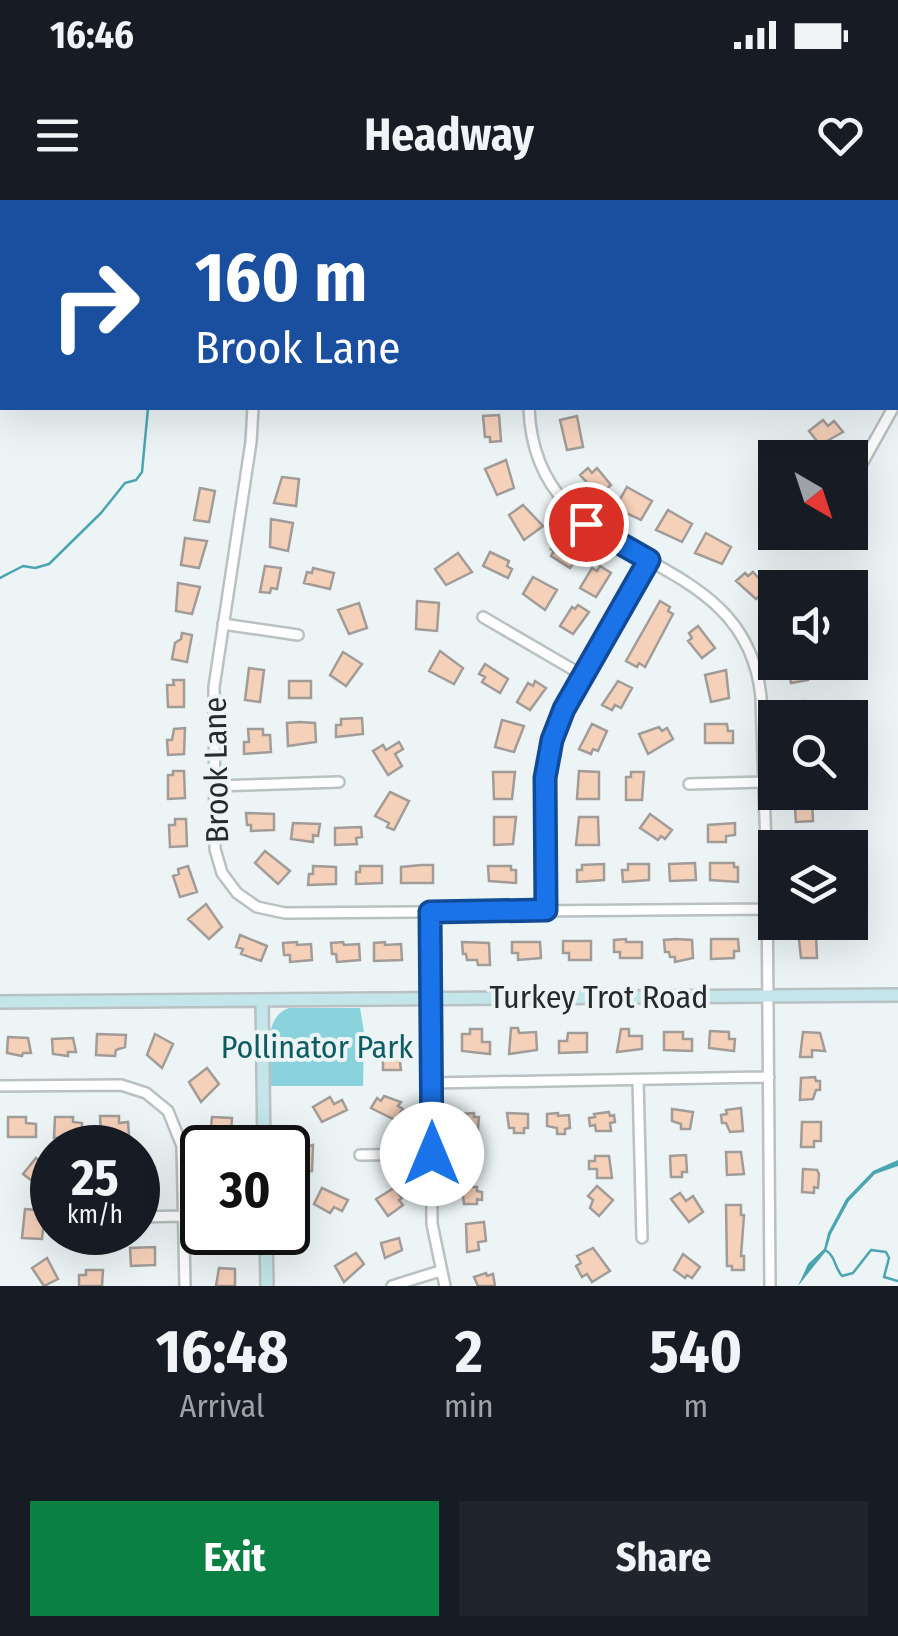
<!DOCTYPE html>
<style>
:root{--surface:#171b24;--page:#20242c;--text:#f1f3f6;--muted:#9ea1a6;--accent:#0b8043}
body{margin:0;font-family:"Fira Sans Condensed",sans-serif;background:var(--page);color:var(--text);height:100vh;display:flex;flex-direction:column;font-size:38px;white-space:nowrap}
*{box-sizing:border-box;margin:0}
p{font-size:32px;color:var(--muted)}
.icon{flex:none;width:55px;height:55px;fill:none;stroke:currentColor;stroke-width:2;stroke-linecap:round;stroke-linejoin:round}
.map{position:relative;height:1086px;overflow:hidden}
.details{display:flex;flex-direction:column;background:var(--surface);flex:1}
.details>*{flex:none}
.guide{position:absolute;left:0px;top:0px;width:900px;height:210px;box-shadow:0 10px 40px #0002;background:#1a4fa0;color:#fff;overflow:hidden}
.needle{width:65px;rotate:141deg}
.tools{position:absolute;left:758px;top:240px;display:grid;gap:20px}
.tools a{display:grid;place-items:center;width:110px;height:110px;border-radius:0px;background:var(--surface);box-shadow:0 10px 40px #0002;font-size:50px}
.speed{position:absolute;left:30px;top:925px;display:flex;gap:20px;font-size:50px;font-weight:700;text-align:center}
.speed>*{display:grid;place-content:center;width:130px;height:130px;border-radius:50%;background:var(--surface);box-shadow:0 10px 40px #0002;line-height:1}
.speed small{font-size:25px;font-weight:400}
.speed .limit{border:5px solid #111;border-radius:15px;background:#fff;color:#111}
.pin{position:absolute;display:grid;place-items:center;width:85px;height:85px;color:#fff;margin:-42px;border:5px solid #fff;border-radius:50%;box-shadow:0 2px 10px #0007}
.me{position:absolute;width:110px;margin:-55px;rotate:0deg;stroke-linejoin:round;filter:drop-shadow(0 0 8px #0008)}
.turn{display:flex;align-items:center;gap:35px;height:210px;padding:0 30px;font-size:45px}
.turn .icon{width:130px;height:130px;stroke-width:2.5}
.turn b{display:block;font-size:70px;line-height:85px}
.eta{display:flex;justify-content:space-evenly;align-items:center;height:170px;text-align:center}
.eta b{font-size:60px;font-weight:700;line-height:70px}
.cta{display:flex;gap:20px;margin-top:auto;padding:20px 30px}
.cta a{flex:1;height:115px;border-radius:0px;background:var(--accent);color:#fff;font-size:40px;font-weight:700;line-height:115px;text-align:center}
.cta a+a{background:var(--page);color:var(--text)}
.status{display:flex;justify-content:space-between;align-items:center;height:70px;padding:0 50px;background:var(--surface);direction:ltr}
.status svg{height:28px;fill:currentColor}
header{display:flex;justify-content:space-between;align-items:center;height:130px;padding:0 30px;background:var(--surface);font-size:45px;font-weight:700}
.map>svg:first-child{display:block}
.green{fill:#8ad3dc}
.water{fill:#4ba5b0}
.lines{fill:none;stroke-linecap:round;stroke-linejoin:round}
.stream{stroke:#4ba5b0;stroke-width:2.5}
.building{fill:#f6d1ba;stroke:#a29c99;stroke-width:2.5}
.street-casing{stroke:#b9c1c2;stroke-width:14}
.secondary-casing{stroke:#b9c1c2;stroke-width:16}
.street{stroke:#fff;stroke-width:9}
.secondary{stroke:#c4e6ea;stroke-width:11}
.route-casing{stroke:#114b97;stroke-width:25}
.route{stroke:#1a73e8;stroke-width:18}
.labels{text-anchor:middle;stroke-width:8;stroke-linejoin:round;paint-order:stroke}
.street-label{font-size:32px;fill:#272a2a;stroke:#ecf4f5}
.park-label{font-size:32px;fill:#0d5b63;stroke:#ecf4f5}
</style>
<div class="status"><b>16:46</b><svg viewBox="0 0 49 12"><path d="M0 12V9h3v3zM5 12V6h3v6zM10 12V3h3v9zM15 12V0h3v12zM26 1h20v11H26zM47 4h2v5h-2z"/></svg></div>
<header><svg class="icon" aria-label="menu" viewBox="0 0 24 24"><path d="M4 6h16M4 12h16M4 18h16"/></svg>Headway<svg class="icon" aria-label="heart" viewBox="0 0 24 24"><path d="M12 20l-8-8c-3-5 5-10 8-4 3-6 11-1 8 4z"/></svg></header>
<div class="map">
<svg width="898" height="1086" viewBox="0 0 898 1086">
<rect width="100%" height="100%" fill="#ecf4f5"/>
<path class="green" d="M289 808H360L364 832 363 886H271C271 862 260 818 289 808Z"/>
<path class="water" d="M898 960V966L875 974 849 1001 831 1034 826 1051 798 1086 808 1064 824 1049 828 1033 846 999 873 971Z"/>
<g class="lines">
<path class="stream" d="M146 0V2
M0 378 23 366 35 368 49 364 101 313 125 283 136 280 142 272 148 208
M825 1050C836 1056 834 1067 842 1076L853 1073 871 1050 886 1052 889 1058 884 1077 898 1081"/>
</g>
<path class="building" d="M499 215 501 241 490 242V237H485L483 216Z
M577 216 583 247 567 250 560 220Z
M823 220 828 226 834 221 843 232 820 245 809 231Z
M506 260 514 288 497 295 485 269Z
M588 268 592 273 597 268 611 285 599 295 580 275Z
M282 277 299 279 296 306 274 303Z
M627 287 652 301 641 320 615 308Z
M200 288 215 291 209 322 194 320Z
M523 305 543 326 524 340 509 315Z
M668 310 692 324 682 342 656 330Z
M271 319 293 323 288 351 270 347Z
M706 333 731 347 722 364 695 353Z
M185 338 207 341 199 368 181 365Z
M557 339 579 355 570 368 551 356 554 351 551 349Z
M490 352 509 361 507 366 512 369 508 378 483 366Z
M458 353 472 372 446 385 435 369Z
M265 366 281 368 277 389 271 388 270 393 260 392Z
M600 366 611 373 596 397 580 388 592 368 597 371Z
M313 368 334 373 330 389 304 383 307 372 312 373Z
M753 372 768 388 756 399 736 381 745 373 748 376Z
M533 377 557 390 545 410 523 394Z
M178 383 200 387 192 414 176 411Z
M417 401 439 403 437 431 416 429Z
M660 401 670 407 668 411 673 414 645 467 639 463 637 467 626 461Z
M359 403 367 428 349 434 338 410Z
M578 405 589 412 573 434 560 426 572 407 575 409Z
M698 426 715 448 702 458 688 441 692 438 689 433Z
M182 433 192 435 187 462 172 459 175 443 181 439Z
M440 451 463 468 454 484 429 471Z
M343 452 362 464 346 486 330 475Z
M787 462H804L808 480 791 483Z
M485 464 508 479 500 493 482 482 485 477 479 474Z
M249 468 264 470 260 502 245 500Z
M726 470 729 498 711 502 705 475Z
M173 480H184V507H168L167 485H174Z
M289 481H311V498H289Z
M535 481 546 488 530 510 517 502 528 483 533 486Z
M618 481 632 488 621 508 615 505 612 510 602 505Z
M803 501V506H808L809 518H794L790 502Z
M362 518 363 534 336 537V525H341V519Z
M502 520 524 526 514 552 495 547Z
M300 522 315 523 316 542 288 546 287 523Z
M592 524 607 531 598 551 593 549 591 554 579 549Z
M705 524H727L728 531H733V543H705Z
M659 527 662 531 667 528 673 539 648 554 639 534Z
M185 528 184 554 168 555 167 540H172L174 529Z
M248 529H263V535H270L271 552 244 554V542H249Z
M399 542 403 549 395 554 402 566 388 575 373 551 383 545 386 550Z
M173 571H184L185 598 168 599V575H173Z
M579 571 599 572V599H577Z
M493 572H515L512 599H494Z
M631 572H644L642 600H626V577H631Z
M390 592 409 601 394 630 387 627 389 623 375 616Z
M806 593V599H812L813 621 796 622 794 594Z
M246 613 274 614V630L251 631V625H247Z
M650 614 672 630 665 639 661 636 658 640 640 628Z
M494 617H516L513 644 494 645Z
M579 617H598L599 645H576Z
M175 619H186L187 646 170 647 169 625H175Z
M293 623 320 624 318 636 313 635V642L291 639Z
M735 623V635L726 636V642H708V625Z
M361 627 362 637 356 638 357 644 335 645V628Z
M265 651 290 671 278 684 255 663Z
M695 663 696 680 670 681 669 664Z
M710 663H734V667H738V682L710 680Z
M604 664V680L577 682V670H582V665Z
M628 664H649V680L623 682 622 670H628Z
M422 665H433V683H401V667Z
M188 666 197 692 180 697 173 676 179 674 178 669Z
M313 666 336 667V684L308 685 309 674H313Z
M360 666H382V683L356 684V672H360Z
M488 666H511V670H516V683L489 681Z
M206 704 222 727 209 739 188 719Z
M798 730H810V734H816L817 758H801Z
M240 735 267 746 261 761 241 754 243 749 236 747Z
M626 739V742H642V758H620V752H614V740Z
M676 739 692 740 693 758 675 762V757H670L669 752H665L664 740Z
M711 739H738L739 751H734V758L711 759Z
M563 741H591V760H569V753H563Z
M297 742V745L311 744 312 760 290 762V755H284L283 743Z
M343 742 344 745 359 744 360 760 337 762 336 754H332L331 743Z
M385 742V745L401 744 402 760 374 761V743Z
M462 742 489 743 490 765H478L477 760H467L466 754H463Z
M512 742H540L541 758 518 760V753H512Z
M511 828H518L519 833 536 832 537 850 509 854Z
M470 829H482V842H490V854L462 851V834H470Z
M621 829H629V836H642V849L617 852Z
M710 831 729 832V839H735L734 851 709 848Z
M664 832H683V839H692V851L664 850Z
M803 832 820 833 825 851 812 850V857H800Z
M568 833H587V852L559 853V841H567Z
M97 834 126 835 125 847 116 850 115 856 96 855Z
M155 834 173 844 162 868 147 855Z
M8 837 28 838 31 853H23L22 856 7 853Z
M73 838 76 852H68V856L53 854 52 839Z
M383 848H398L401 870H383Z
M207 868 219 884 201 902 189 882Z
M815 877 816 881H820V890H816L813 899 800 900 801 878Z
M384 896 401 902 398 906 403 909 395 920 371 908 377 898 381 901Z
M330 897 334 904 342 900 347 910 322 922 313 907Z
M741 908 743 931 730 932 726 923H722L721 915 727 914 726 910Z
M672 909 693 912 690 929H681V924L672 921Z
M609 912 610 916 614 915 615 922 610 923 611 931H596L595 925 590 926 589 918 595 917 594 914Z
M474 913V917H479L477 940 463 941 461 914Z
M507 913 528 914V928H524V933H514V928H509Z
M558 913V916L569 915 570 928 565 929V934H557V928L547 926V914Z
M100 916H119V923L128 922 129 935 101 937Z
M8 917H26V923L36 924V937H8Z
M55 917H73V922L82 923V936L54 938Z
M212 917 232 918 230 947 220 946 217 937H210Z
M802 922H821V941H814V947H801Z
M313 945 312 971 298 972 296 950Z
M726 952H741L744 974 727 975Z
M686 955 687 972H682V977H671L670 956Z
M595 956H609L612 978H597V969H589V961H595Z
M36 958 52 968 49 985 45 981 40 987 23 974Z
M138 962 151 963V968H155L151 989H140L138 984Z
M803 969 817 970 819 974 818 988 814 987V993L802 992Z
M597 986 613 1000 599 1016 590 1008 593 1000 588 996Z
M462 987H477V991L482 992V1000L477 999V1004H464Z
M322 988 348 1000 342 1011 334 1007 330 1013 314 1004Z
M394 988 402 998 399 1000 403 1005 388 1016 376 999Z
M680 993 686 1001 693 996 703 1012 689 1022 671 999Z
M726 1005H741V1015H744L741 1056H744V1070H732V1066H727Z
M25 1009 36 1010 38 1019 44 1020 42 1039 22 1038Z
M484 1022 486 1041 478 1042 479 1050 467 1052 466 1024Z
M215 1032H236L237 1044 216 1046Z
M399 1038 402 1050 385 1058 381 1043Z
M155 1047V1065L131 1066 130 1048Z
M593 1048 610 1071 592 1082 587 1074 582 1077 576 1066 581 1063 577 1056Z
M356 1053 364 1064 344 1082 335 1066Z
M683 1054 700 1067 692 1078 687 1075 685 1078 674 1070Z
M47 1058 58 1079 44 1086 32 1068Z
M219 1068 235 1069V1086H216Z
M86 1070H103L102 1086H79V1075H86Z
M486 1073 487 1076 493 1074 495 1086H478L474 1077Z"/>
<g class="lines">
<defs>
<path id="street" d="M226 0V2
M372 0 373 2
M522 0V2
M821 0 823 2
M657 2 659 0
M253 208 251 242 214 487 215 649 222 673 237 693 257 707 285 713 767 709
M529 208C535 380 745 335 761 497L767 678 770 1086
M859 269 893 208
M483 417 584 476
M223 424 298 435
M689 584 764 582
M215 586 339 582
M546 710 545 578 551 540 565 509 649 361
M430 712 432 1024 445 1086
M638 880 642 1038
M432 883 769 877
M0 886 121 885 146 893 168 911 182 946 185 1086
M360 955 432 954
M138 1017 184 1016
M392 1086 440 1071"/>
<path id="secondary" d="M262 800 264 948
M0 802 898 795
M266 1032 267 1086"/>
</defs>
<use href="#street" class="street-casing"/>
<use href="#secondary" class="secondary-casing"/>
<use href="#street" class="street"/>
<use href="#secondary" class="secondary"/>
</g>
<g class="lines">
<defs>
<path id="route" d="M432 954 430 712 546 710 545 578 552 540 564 509 649 360 586 324"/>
</defs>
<use href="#route" class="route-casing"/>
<use href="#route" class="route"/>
</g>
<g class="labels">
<g class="street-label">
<text transform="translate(216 570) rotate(-91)" y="11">Brook Lane</text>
<text x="599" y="808">Turkey Trot Road</text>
</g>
<g class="park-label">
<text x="317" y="858">Pollinator Park</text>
</g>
</g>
</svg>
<div class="tools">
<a><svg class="needle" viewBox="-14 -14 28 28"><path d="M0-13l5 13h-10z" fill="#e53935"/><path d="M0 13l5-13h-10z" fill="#9ea1a6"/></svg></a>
<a><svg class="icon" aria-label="sound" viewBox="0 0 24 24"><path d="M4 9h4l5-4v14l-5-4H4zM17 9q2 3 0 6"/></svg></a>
<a><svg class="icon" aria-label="search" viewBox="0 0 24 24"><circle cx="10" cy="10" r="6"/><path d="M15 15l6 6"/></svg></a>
<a><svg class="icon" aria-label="layers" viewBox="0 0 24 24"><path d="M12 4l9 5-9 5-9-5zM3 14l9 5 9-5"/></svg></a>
</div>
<div class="speed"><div>25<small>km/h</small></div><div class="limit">30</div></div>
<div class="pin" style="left:586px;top:324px;background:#d93025"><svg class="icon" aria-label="arrive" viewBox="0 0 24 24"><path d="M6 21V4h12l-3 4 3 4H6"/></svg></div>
<svg class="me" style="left:432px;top:954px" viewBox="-20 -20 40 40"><circle r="19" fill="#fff"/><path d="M0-13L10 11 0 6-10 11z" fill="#1a73e8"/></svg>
<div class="guide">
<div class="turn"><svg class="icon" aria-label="right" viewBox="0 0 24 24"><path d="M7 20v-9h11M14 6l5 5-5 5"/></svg><div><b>160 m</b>Brook Lane</div></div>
</div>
</div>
<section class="details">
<div class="eta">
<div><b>16:48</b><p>Arrival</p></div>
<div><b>2</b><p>min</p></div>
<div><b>540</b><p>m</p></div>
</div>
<div class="cta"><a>Exit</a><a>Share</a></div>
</section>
